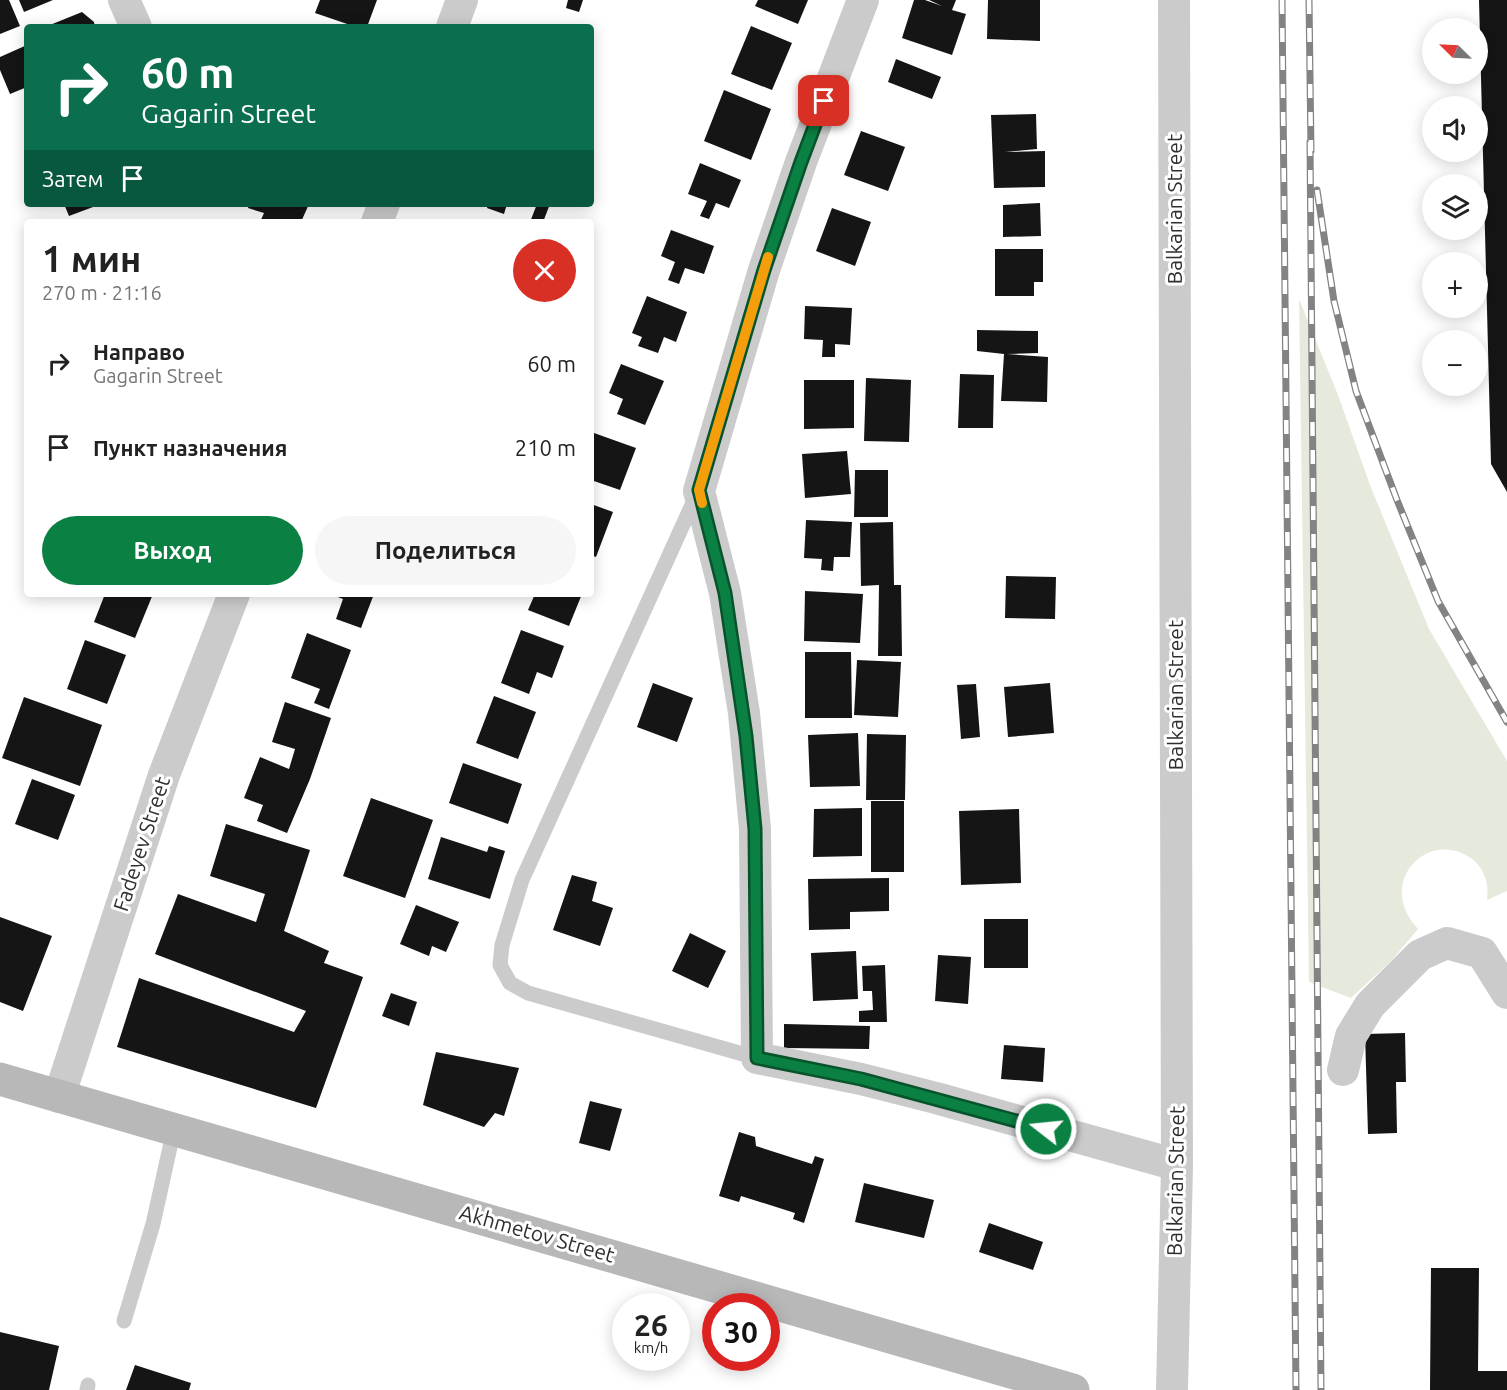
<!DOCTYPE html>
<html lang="ru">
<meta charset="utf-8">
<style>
:root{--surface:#fff;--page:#f6f6f6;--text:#222;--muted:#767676;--accent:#0b8043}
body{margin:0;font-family:Ubuntu,sans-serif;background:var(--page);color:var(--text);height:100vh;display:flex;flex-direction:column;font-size:22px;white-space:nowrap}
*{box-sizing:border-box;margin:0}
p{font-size:20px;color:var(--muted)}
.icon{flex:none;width:33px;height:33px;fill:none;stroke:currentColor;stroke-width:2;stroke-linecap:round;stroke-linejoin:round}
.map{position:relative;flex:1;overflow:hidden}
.side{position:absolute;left:24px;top:219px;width:570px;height:378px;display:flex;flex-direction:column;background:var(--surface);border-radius:6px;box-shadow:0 3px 15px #0003}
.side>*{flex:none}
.banner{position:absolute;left:24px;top:24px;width:570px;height:183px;border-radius:6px;box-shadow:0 3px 15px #0003;background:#0b6e4f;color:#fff;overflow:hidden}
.needle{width:39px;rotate:294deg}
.fabs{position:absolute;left:1422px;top:18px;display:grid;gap:12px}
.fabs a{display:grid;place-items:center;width:66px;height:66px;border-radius:50%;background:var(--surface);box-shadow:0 3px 15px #0003;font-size:30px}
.speed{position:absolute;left:612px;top:1293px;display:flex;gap:12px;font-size:30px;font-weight:700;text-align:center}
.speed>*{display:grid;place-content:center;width:78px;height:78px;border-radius:50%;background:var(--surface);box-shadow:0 3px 15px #0003;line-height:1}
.speed small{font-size:15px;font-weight:400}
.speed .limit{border:9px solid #d22;background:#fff;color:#111}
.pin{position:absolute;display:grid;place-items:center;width:51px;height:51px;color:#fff;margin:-26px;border-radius:12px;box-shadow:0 3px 9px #0006}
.me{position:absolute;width:66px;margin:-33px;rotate:286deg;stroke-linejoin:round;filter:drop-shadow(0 0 4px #0008)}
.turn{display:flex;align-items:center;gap:21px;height:126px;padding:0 18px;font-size:27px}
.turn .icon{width:78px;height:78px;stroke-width:2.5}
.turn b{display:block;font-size:42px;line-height:51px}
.then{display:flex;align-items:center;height:57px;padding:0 18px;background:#0003;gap:12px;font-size:22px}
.round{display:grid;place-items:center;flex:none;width:63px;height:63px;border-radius:32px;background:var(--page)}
.overview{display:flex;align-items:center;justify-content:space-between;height:102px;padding:0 18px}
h1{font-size:36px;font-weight:700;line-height:45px}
.cta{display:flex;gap:12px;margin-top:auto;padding:12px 18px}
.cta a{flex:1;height:69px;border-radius:36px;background:var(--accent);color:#fff;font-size:24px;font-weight:700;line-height:69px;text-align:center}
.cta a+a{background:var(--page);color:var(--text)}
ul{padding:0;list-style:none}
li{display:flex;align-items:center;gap:18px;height:84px;padding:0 18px}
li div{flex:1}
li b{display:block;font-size:22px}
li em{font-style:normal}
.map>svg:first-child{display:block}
.green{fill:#e6eadd}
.building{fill:#151515}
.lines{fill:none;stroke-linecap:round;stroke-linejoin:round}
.lane{stroke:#cbcbcb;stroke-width:15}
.street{stroke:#cbcbcb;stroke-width:32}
.secondary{stroke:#b8b8b8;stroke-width:33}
.rail-casing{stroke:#838383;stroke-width:7}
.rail{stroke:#fff;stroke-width:4.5;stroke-dasharray:14;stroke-linecap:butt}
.route-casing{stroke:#07532c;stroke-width:15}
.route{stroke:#0b8043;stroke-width:10}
.slow{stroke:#f59e0b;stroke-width:10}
.labels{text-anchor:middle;stroke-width:6;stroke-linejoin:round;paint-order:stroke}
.street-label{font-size:21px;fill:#2e2e2e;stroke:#fff}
</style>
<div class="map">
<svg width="1507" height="1390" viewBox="0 0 1507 1390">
<rect width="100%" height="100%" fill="#fff"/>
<path class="green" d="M1299 299 1338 395 1370 485 1429 629 1507 761V891L1487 900C1489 884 1485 869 1472 859 1429 827 1374 882 1418 929L1391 961 1351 998 1309 982Z"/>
<path class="building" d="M0 0H9L20 26 0 34Z
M19 0H53L24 12Z
M320 0H377L367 27H356L315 13Z
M568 0H583L579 12 566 8Z
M758 0H808L798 24 755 6Z
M914 0H925L942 6 929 0H956L952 10 966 14 952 55 902 38Z
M988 0H1040V41L987 39Z
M1479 0H1507V492L1491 464Z
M82 12 94 22 95 27H45Z
M751 26 792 43 772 90 731 74Z
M27 45V87L10 94 0 70V57Z
M896 59 941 77 932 99 888 82Z
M724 90 771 109 751 160 704 141Z
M1036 114 1037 149 1005 152 1045 151V187L994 188 991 115Z
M861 131 905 147 888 191 844 175Z
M700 163 741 180 729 208 716 203 709 219 700 216 707 201 688 194Z
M1040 203 1041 236 1003 237V205Z
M64 204H101L69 216Z
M249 204H309L301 222 284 220 283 222H260L264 213 248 208Z
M488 204H507L504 214 487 208Z
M537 204H550L543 222H530Z
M832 208 871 222 855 266 816 251Z
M671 230 714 246 704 274 685 268 679 284 668 280 675 262 661 256Z
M995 249H1043V282H1034V296H995Z
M647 296 687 312 676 342 664 337 658 353 638 346 642 337 632 333Z
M805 306 852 308 850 345 835 344V357H822L823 340 804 339Z
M977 330 1038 331V353L1007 354 1048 357 1047 402 1001 401 1004 354 977 351Z
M621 364 664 381 645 425 617 414 623 399 609 393Z
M960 374 994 375 993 428H958Z
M866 378 911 380 909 442 864 441Z
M804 380H854V428L804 429Z
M594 433 636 448 620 490 591 480V441Z
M847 451 851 494 805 498 802 454Z
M855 470H888V517H854Z
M591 504 613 512 596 557 591 555Z
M806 520 852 522 850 557H834L833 571 821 570 822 559 804 558Z
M893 522 894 585H901L902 656H878L879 585 861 586 860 523Z
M1006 576 1056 577 1055 619 1005 618Z
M805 591 863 594 860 643 804 641Z
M105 594H153L135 638 94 622Z
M330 594H374L361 628 336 619 343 599Z
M535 594H582L569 626 528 610Z
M521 630 564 646 552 678 537 672 529 694 501 683Z
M307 633 351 650 329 709 314 703 320 689 291 678Z
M85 640 126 655 107 704 67 689Z
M805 652H851L852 718H805Z
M857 660 901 662 898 717 854 715Z
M653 683 693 698 677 742 637 727Z
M1050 683 1054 733 1008 737 1004 687Z
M976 684 980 737 961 739 957 685Z
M494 696 536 712 518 759 476 743Z
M24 697 102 725 80 786 2 758Z
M285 702 331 718 310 779 287 833 257 821 263 805 244 798 260 757 289 769 295 749 272 742Z
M858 733 860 786 810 787 808 735Z
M867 734 906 735 905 800H866Z
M463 763 522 784 508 824 449 803Z
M32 779 75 795 58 840 15 824Z
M371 798 433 820 405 898 343 876Z
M871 801H904V872H871Z
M862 808V856L813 857 814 809Z
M1019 809 1021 883 961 885 959 811Z
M226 824 310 850 284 931 329 951 324 963 363 977 316 1108 117 1047 139 978 294 1032 306 1011 155 954 178 894 256 922 265 894 210 876Z
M441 837 487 852 489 846 505 851 490 899 428 879Z
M572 875 597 882 592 901 613 908 600 946 553 930Z
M889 878V911L850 912V929L809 930 808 879Z
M416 905 459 922 446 952 432 946 429 956 400 944Z
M0 917 52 936 23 1011 0 1002Z
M984 919H1028V968H984Z
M690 933 726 951 708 988 672 971Z
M856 951 858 999 813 1001 811 953Z
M938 955 971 957 968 1004 935 1001Z
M885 965 887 1022H859V1011L873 1010 872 991H863L862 966Z
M391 993 417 1002 409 1026 382 1016Z
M784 1024 870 1026 869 1049 784 1048Z
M1405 1033 1406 1082H1396L1397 1133 1368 1134 1365 1034Z
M1004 1045 1045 1048 1043 1082 1001 1079Z
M436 1052 519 1068 504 1116 495 1113 484 1127 423 1105Z
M590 1101 622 1109 610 1151 579 1143Z
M739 1132 755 1137 756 1146 812 1164 815 1156 824 1159 804 1223 793 1219 795 1213 741 1196 739 1202 719 1196Z
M864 1183 934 1200 924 1238 855 1222Z
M989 1223 1043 1242 1033 1270 979 1252Z
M1431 1268H1479L1478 1371H1507V1390H1430Z
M0 1332 59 1346 49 1390H0Z
M135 1365 191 1383 189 1390H126Z"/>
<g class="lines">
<path class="lane" d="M696 496 522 880 502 945 500 965 510 983 528 993 757 1058
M124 1321 153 1224 174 1129
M87 1390 88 1385"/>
<path class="street" d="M124 0 136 27
M863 0 801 162 764 270 699 491 725 593 744 713 755 829 757 1058 861 1079 936 1098 1177 1165
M452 27 462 0
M377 222 384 204
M1343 1070 1351 1036 1370 1005 1420 955 1447 943 1482 953 1507 993
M59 1097 164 775 234 594
M1172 1390 1177 1165 1174 0"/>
<path class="secondary" d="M0 1079 1073 1390"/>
<defs>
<path id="rail" d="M1282 0 1296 1390
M1309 0 1311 151
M1310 142 1321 1390
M1317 190 1334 301 1356 391 1397 500 1438 601 1507 722"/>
</defs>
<use href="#rail" class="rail-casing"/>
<use href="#rail" class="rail"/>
</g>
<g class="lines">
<defs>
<path id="route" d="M824 101 801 162 764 270 699 490 725 593 746 736 755 829 757 1058 861 1079 1046 1129"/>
</defs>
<use href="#route" class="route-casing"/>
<use href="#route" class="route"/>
<path class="slow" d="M702 503 699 490 768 257"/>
</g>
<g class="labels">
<g class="street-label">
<text transform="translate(1175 209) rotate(-90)" y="7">Balkarian Street</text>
<text transform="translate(1176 695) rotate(-90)" y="7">Balkarian Street</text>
<text transform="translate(142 844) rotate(-72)" y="7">Fadeyev Street</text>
<text transform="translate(1176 1181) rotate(-89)" y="7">Balkarian Street</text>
<text transform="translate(537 1234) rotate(16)" y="7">Akhmetov Street</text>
</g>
</g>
</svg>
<div class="fabs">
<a><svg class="needle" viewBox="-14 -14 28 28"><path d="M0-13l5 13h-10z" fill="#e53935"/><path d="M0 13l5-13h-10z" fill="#767676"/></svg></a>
<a><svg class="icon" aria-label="sound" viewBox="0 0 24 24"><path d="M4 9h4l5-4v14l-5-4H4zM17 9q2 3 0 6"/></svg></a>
<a><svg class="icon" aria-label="layers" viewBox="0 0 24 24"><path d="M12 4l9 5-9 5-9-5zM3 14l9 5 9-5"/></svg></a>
<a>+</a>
<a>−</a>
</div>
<div class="speed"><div>26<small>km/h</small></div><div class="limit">30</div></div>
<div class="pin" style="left:824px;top:101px;background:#d93025"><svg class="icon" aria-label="arrive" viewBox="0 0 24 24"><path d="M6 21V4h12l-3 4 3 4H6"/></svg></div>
<svg class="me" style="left:1046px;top:1129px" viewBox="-20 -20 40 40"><circle r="17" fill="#0b8043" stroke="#fff" stroke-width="3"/><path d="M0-11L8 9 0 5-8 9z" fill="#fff"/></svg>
<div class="banner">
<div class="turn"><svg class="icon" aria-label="right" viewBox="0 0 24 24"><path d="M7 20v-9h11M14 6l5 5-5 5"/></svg><div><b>60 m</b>Gagarin Street</div></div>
<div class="then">Затем<svg class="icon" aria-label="arrive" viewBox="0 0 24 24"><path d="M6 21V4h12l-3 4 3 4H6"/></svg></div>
</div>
<section class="side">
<div class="overview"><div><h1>1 мин</h1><p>270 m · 21:16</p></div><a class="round" style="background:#d93025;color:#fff"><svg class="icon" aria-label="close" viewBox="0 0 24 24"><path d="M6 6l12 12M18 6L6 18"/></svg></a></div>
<ul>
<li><svg class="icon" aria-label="right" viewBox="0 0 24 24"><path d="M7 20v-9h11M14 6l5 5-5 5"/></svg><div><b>Направо</b><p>Gagarin Street</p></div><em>60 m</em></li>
<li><svg class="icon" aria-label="arrive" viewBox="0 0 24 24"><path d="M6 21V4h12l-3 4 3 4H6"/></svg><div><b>Пункт назначения</b></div><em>210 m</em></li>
</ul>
<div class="cta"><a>Выход</a><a>Поделиться</a></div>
</section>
</div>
